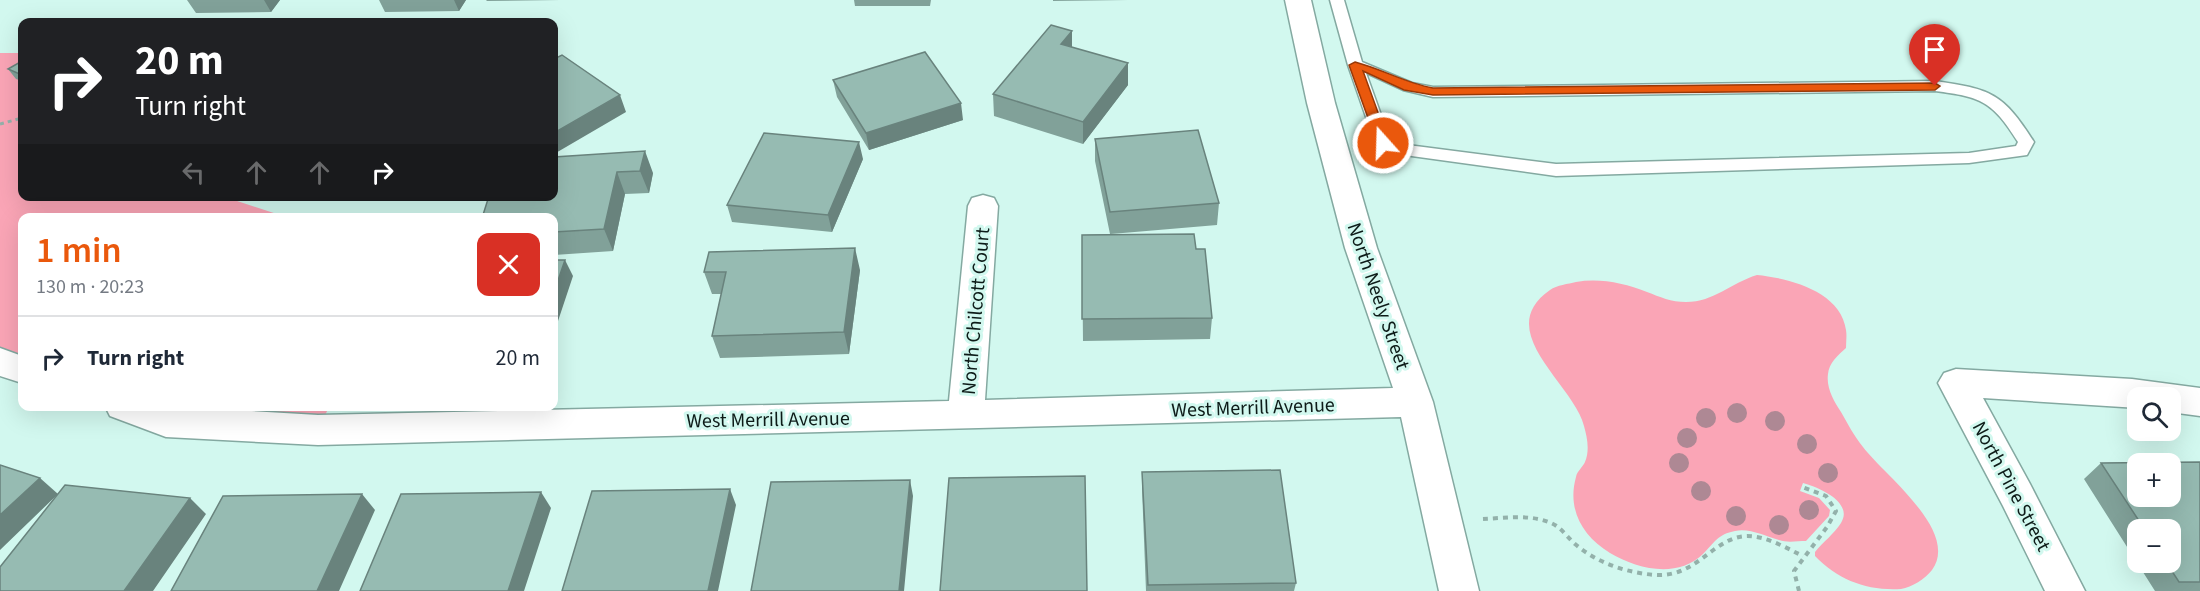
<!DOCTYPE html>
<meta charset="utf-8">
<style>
:root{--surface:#fff;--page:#f6f6f7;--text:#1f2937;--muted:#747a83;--line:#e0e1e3;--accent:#ea580c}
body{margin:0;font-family:"Source Sans 3",sans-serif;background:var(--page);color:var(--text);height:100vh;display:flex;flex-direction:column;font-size:22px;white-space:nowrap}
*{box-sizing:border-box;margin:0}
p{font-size:20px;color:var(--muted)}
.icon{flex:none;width:33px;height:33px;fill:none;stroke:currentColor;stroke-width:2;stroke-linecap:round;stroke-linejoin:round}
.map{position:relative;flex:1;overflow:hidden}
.panel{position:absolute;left:18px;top:213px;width:540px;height:198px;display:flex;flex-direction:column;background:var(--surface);border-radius:12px;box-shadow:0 6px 24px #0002}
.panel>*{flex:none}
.hud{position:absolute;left:18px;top:18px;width:540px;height:183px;border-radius:12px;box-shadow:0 6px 24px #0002;background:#202124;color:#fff;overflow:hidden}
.tools{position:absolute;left:2127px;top:387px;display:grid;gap:12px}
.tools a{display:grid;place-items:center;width:54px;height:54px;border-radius:12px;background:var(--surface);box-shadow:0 6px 24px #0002;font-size:30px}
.pin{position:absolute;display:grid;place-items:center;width:51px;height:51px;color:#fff;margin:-62px -26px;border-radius:50% 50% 50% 0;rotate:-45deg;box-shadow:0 0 6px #0007}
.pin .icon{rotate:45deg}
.me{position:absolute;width:66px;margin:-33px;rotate:340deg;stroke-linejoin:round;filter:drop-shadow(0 0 4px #0008)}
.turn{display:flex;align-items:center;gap:21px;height:126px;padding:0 18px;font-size:27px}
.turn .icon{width:78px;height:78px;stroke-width:2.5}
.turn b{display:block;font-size:42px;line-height:51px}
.lanes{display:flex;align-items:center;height:57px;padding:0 18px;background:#0003;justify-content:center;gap:30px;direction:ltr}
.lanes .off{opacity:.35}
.round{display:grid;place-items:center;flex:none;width:63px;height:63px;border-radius:12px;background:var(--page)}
.head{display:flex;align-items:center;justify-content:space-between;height:102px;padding:0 18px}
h1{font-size:36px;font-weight:600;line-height:45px;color:var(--accent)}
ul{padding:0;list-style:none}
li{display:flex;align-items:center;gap:18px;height:84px;padding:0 18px;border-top:2px solid var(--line)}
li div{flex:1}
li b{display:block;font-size:22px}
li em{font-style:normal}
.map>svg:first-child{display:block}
.green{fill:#faa5b6}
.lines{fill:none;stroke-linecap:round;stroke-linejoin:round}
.service-casing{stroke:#84a9a1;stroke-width:3}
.minor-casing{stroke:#84a9a1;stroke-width:3}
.path-far1{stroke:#93b1aa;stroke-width:3;stroke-dasharray:4 4;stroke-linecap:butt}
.path{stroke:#93b1aa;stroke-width:4;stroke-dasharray:5 5;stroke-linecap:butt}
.service{fill:#fff;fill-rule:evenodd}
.minor{fill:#fff;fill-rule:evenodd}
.tree{fill:#ae8894}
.wall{fill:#81a199;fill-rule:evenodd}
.shaded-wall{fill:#69837d}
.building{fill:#96bbb2;stroke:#69837d;stroke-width:1.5;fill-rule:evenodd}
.route{fill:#ea580c;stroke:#983908;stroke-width:1.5}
.labels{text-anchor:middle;stroke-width:6;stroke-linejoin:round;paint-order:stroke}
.street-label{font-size:20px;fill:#0d1b18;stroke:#d2f8ef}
</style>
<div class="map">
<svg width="2200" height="591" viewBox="0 0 2200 591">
<rect width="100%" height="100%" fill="#d2f8ef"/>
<path class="green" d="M0 53H22V196L225 197 286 217 22 218V370L0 361Z
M1757 275C1788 278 1841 291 1846 330 1847 336 1846 342 1846 348 1838 355 1829 363 1828 374 1826 388 1834 401 1841 412 1848 424 1854 436 1863 447 1884 475 1960 531 1932 570 1925 579 1912 587 1901 589 1867 591 1838 580 1815 556V552C1823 542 1834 534 1841 523 1854 502 1818 487 1803 483L1800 491 1819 498 1830 510 1829 516 1806 541C1797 541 1787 543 1779 540 1764 536 1750 528 1735 531 1718 534 1714 543 1703 554 1677 579 1637 569 1610 553 1582 536 1567 509 1576 477 1577 471 1583 467 1585 462 1590 450 1587 437 1584 426 1574 384 1491 331 1550 290 1557 285 1568 284 1576 282 1600 278 1624 283 1647 292 1660 297 1671 302 1686 302 1714 302 1731 283 1757 275Z
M123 407H329L318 430Z"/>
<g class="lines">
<defs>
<path id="service" d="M1330 0H1344L1362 62 1412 83 1433 87 1935 81C1991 89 2003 93 2034 142L2027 155 1969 163 1556 176 1397 154 1377 147 1375 143 1348 65ZM1366 73 1403 90 1433 97 1935 91C1982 97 1992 101 2018 142L2016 146 1969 153 1556 164 1400 144 1390 140Z"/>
<path id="minor" d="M1285 0H1311L1335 103 1377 248 1433 402 1479 591H1439L1401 417 318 445 166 437 110 416 105 406H165L318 415 949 401 968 206 972 198 983 195 994 198 998 206 985 400 1393 388 1345 248 1307 103Z
M0 348 22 356V383L0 376Z
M1956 369 2132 379 2200 388V416L2170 412V398H2138V408L1983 398 2030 484 2085 591H2045L2003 506 1938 383 1944 373Z"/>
</defs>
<use href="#service" class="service-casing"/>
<use href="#minor" class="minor-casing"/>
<path class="path-far1" d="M0 124 22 118"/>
<path class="path" d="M1483 519C1505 518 1531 514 1551 523 1561 527 1567 537 1575 544 1597 563 1627 573 1656 575 1698 577 1713 537 1747 536 1767 536 1786 548 1803 556
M1799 591 1794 571 1827 527 1836 511 1826 496 1802 487"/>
<use href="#service" class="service"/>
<use href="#minor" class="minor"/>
</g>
<g class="tree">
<circle cx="1737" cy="413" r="10"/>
<circle cx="1706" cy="418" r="10"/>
<circle cx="1775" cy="421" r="10"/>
<circle cx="1687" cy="438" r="10"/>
<circle cx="1807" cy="444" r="10"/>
<circle cx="1679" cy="463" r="10"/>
<circle cx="1828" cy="473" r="10"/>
<circle cx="1701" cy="491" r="10"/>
<circle cx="1809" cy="510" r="10"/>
<circle cx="1736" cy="516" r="10"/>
<circle cx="1779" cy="525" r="10"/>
</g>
<path class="wall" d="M187 0H280L271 12 196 13Z
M379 0H466L459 11 385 12Z
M486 0H560L487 1Z
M854 0H931L930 6H855Z
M1053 0H1128L1053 1Z
M1072 31V47L1128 85 1083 144 994 116 993 94Z
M22 61V81L16 79 8 69Z
M833 80 963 120 869 150 837 97Z
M1095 139 1219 203 1217 225 1111 234 1196 249 1212 318 1210 339 1083 341 1082 235 1110 234 1095 161Z
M554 157 653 173 649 193 625 194 613 251 554 255Z
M863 159 832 232 732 222 727 205Z
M860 270 849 354 720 358 712 336 721 294H712L704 272Z
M2200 462V591H2155L2084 479 2101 463ZM2138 530H2170V562H2138Z
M1142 472 1296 583 1294 591H1146L1142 488Z"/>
<path class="shaded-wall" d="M264 0H280L271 12Z
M454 0H466L459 11Z
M1072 31V53L1061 44Z
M1128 63V85L1083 144V122Z
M620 95 626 112 554 154V133Z
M961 103 963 120 869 150 866 133Z
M859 142 863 159 832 232 828 215Z
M645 151 653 173 649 193 640 171Z
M617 172 625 194 613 251 604 229Z
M855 248 860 270 849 354 844 332Z
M565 260 573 276 554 333V292Z
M40 478 58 494 0 550V515Z
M910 480 913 496 904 591H899Z
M730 489 736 505 718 591H708Z
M541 492 551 508 524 591H508Z
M362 494 375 510 339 591H317Z
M190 498 206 514 153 591H124Z"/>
<path class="building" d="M1051 25 1072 31 1061 44 1128 63 1083 122 993 94Z
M925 52 961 103 866 133 833 80Z
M562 55 620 95 554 133V59Z
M22 61V75L8 69Z
M1198 130 1219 203 1110 212 1095 139Z
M764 133 859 142 828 215 727 205Z
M645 151 640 171 617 172 604 229 554 232V218H482L489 196H554V157Z
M1194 234 1196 249H1205L1212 318 1082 319V235Z
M855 248 844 332 712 336 726 272H704L709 252Z
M554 260H565L554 292Z
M2200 462V582H2179L2166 562H2170V530H2145L2101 463ZM2138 464H2170V496H2138Z
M0 465 40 478 0 515Z
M1280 470 1296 583 1148 585 1142 472Z
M1085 476 1087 591H940L949 478Z
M910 480 899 591H751L771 482Z
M65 485 190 498 124 591H0V567Z
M730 489 708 591H562L592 491Z
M541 492 508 591H360L401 494Z
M362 494 317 591H171L223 496Z"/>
<path class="route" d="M1355 62C1382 69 1405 83 1433 88L1935 83 1940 86 1935 90 1433 95 1404 90 1363 71 1389 143 1383 147 1377 143 1349 65Z"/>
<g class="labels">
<g class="street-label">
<text transform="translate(1379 296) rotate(71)" y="7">North Neely Street</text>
<text transform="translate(975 311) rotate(-85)" y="7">North Chilcott Court</text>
<text transform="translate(1253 407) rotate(-2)" y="7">West Merrill Avenue</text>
<text transform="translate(768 419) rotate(-1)" y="7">West Merrill Avenue</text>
<text transform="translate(2012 486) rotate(62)" y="7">North Pine Street</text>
</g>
</g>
</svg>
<div class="tools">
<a><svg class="icon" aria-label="search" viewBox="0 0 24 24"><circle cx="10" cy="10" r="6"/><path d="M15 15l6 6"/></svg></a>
<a>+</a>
<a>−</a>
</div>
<div class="pin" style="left:1935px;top:86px;background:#d93025"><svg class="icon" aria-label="arrive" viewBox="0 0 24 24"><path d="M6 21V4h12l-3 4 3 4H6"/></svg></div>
<svg class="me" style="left:1383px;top:143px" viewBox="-20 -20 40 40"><circle r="17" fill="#ea580c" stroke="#fff" stroke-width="3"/><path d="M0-11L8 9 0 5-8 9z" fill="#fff"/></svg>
<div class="hud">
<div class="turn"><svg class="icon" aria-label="right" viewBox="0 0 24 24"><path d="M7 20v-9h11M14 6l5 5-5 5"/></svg><div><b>20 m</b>Turn right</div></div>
<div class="lanes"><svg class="icon off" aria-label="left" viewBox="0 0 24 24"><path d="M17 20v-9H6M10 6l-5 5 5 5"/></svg><svg class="icon off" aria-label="ahead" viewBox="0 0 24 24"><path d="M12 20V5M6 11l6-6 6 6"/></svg><svg class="icon off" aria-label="ahead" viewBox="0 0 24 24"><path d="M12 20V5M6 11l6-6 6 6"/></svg><svg class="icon" aria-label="right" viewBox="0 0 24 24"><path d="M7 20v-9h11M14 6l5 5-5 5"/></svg></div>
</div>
<section class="panel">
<div class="head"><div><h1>1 min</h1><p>130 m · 20:23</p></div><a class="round" style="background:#d93025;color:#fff"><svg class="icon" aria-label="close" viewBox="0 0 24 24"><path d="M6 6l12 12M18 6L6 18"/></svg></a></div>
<ul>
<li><svg class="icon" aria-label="right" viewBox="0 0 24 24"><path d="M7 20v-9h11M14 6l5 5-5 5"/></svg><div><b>Turn right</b></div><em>20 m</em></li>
</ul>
</section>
</div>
